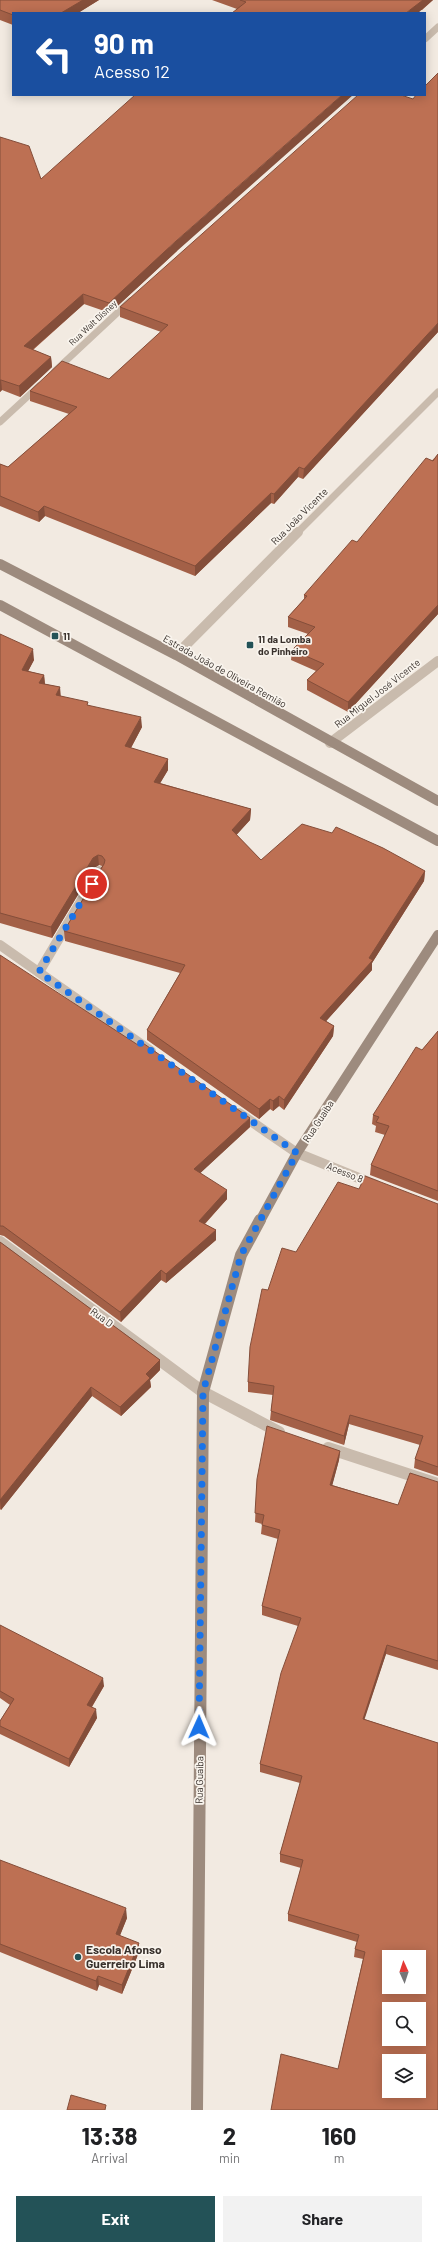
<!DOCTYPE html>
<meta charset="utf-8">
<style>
:root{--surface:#fff;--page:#f2f2f2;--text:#202124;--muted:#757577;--accent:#235257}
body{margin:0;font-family:Barlow,sans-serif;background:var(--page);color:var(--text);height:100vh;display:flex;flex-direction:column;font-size:15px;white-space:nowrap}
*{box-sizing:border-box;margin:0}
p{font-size:13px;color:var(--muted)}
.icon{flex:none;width:22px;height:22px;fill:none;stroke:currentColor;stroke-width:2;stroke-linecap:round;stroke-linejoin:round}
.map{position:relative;height:2110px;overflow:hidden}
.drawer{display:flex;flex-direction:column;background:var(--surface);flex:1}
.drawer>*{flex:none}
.guide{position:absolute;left:12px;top:12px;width:414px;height:84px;border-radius:0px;box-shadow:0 2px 10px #0003;background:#1a4fa0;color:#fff;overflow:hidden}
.needle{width:26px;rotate:357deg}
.tools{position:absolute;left:382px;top:1950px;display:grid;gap:8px}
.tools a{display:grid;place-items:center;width:44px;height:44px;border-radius:0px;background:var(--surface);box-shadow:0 2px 10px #0003;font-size:20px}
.pin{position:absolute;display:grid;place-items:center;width:34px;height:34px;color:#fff;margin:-17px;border:2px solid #fff;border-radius:50%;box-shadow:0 1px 4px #0007}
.me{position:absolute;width:44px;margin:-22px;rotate:1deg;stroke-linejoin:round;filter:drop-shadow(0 0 3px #0008)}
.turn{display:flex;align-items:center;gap:14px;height:84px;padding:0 16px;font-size:18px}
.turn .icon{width:52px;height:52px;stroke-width:2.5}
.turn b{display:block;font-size:28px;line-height:34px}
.eta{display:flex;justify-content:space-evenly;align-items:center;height:68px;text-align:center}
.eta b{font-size:24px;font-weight:700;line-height:28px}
.button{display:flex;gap:8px;margin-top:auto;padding:8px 16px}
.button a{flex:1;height:46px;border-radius:0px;background:var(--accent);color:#fff;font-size:16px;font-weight:700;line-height:46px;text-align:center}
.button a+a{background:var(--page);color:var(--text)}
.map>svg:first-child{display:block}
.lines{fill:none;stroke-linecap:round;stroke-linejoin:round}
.lane-far1{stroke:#c9bbad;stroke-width:10}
.lane{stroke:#c9bbad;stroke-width:12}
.street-far2{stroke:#c9bbad;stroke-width:7}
.street-far1{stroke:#c9bbad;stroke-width:10}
.street{stroke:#c9bbad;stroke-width:12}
.secondary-far1{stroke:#9d8b7e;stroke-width:10}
.secondary{stroke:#9d8b7e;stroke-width:12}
.wall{fill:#a36047}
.shaded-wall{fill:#844e3a}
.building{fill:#bd7053;stroke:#844e3a;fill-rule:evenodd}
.route{stroke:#1a73e8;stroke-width:7;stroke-dasharray:0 12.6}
.poi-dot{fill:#235257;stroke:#f9f4ed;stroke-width:1.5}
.labels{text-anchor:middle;stroke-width:3.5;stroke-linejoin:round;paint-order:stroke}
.far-street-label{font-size:9px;fill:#38302b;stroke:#f9f4ed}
.street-label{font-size:10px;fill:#38302b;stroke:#f9f4ed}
.poi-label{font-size:10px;font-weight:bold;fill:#38302b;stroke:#f9f4ed;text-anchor:start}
.near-poi-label{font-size:12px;font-weight:bold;fill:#38302b;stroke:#f9f4ed;text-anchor:start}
</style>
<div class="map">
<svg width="438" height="2110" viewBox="0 0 438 2110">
<rect width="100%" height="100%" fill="#f2eae1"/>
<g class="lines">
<path class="lane-far1" d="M39 972 99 871"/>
<path class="lane" d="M0 1242 203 1392"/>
<path class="street-far2" d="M425 39 438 27
M55 371 130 301
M0 422 39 386
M297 533 438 392"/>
<path class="street-far1" d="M176 655 298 532
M330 743 438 661
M0 945 151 1051
M239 1113 297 1153 376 1185"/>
<path class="street" d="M203 1392 279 1432
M328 1448 438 1484"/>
<path class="secondary-far1" d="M0 564 176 655 438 801
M0 605 438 841
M260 1221 297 1153 438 935"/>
<path class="secondary" d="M197 2110 203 1392 241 1255 260 1220"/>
</g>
<path class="wall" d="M0 0H99L78 13H13V25L0 20Z
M212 0H433L422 10 237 9Z
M0 137 41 179 177 251 110 313 84 304 33 350 51 357 52 367 20 397 2 390 0 392Z
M120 307 438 332 303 479 298 477 274 504 271 503 195 576 45 516 39 522 0 506V464L8 467 69 414 30 401V391L109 379 161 332 120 317Z
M438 454V614L348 712 307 690V680L316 671 291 660 292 650 308 634 288 627V617L304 599V595L357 542Z
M0 634 34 660 28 671 44 675 45 684 60 687V696L88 705 142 727 131 748 168 759V770L160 783 251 809 250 820 236 835 261 860 425 871 424 881 372 963V970L326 1021 334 1026 333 1036 284 1110 279 1106 273 1111 270 1109 259 1119 147 1040V1030L180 973 65 941 64 931 102 866 99 865 94 868 52 938 0 923Z
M0 955 250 1127 200 1173 227 1199 205 1224 216 1230V1240L166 1283 161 1280 121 1322 4 1236 0 1235Z
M438 1031V1201L370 1175 371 1165 385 1135 375 1132 376 1126 372 1124 373 1115 422 1050Z
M359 1189 438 1204V1476L414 1468 415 1459 420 1445 349 1424 344 1445 270 1420 271 1411 273 1395 248 1392V1382L268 1290 296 1252Z
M0 1242 160 1360V1370L150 1380 151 1387 121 1416 92 1396 1 1510 0 1509Z
M340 1451 339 1460 332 1485 398 1505 438 1482V1670L386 1654 364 1719 438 1743 338 2069 363 1959 354 1957 355 1949 357 1942 288 1921V1914L301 1868 280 1862V1854L300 1783 260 1772V1764L298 1626 262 1615V1606L278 1539 261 1534 262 1524 255 1522 257 1479Z
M0 1625 104 1686 92 1707 97 1718 69 1767 0 1734V1721L10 1705 0 1698Z
M0 1860 127 1918 120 1935 139 1952 122 1994 99 1985 97 1991 0 1952Z"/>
<path class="shaded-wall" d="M83 0H99L78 13H61Z
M423 0H433L418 13H406Z
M342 95H353L177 251 110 313 109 303 176 241Z
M83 294 84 304 24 357V346Z
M438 323V332L303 479 304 469Z
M51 357 52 367 20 397 19 386Z
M0 380H1L2 390 0 392Z
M299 467 298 477 274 504V494Z
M271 493V503L195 576V566Z
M44 506 45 516 39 522 38 512Z
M438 605V614L348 712V702Z
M33 649 34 660 23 681 22 670Z
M44 675 45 685 39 683Z
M60 687 61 698 56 695Z
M141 717 142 727 126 757 125 746Z
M168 759V770L155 792 154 782Z
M251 809 250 820 232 840V830Z
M98 855 99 865 94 868 52 938 51 927 93 858Z
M425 871 424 881 372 963V970L320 1028V1018L369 958Z
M334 1026 333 1036 284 1110V1100Z
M279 1096V1106L273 1111V1101Z
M270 1099V1109L259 1119V1109Z
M250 1118V1127L194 1179V1169Z
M227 1190V1199L199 1230V1221Z
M216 1230V1240L166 1283V1274Z
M161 1270V1280L121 1322 120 1312Z
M160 1360V1370L150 1380 151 1387 121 1416 120 1407 146 1374Z
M91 1387 92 1396 1 1510 0 1500Z
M350 1415 349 1424 344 1445V1436Z
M340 1451 339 1460 330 1494V1485Z
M387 1645 386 1654 362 1727 363 1719Z
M103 1678 104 1686 88 1713 87 1705Z
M96 1709 97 1718 69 1767V1759Z
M126 1908 127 1918 117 1943 116 1934Z
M139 1943V1952L122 1994V1985Z
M98 1976 99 1985 97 1991 96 1981Z"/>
<path class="building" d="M0 0H83L61 13H13V15L0 10Z
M240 0H423L406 13H232L246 2Z
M438 73V323L304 469 299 467 274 494 271 493 195 566 44 506 38 512 0 496V464L8 467 77 407 30 391 62 361 109 379 168 325 120 307 358 95H401L413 99 416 95H425V86Z
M135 95H342L176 241 109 303 83 294 24 346 51 357 19 386 1 380H0V137L29 146 41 179Z
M438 454V605L348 702 307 680 324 664 292 650 315 627 288 617 307 596 304 595 352 540 357 542 426 458 433 461Z
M0 634 33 649 22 670 44 675 39 683 60 687 56 695 88 702 87 705 141 717 125 746 168 759 154 782 251 809 232 830 261 860 302 824 332 833 336 827 383 848 425 871 369 958 373 960 320 1018 334 1026 284 1100 279 1096 273 1101 270 1099 259 1109 147 1030 185 965 64 931 104 864 105 860 102 856 98 855 93 858 51 927 0 913Z
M0 955 138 1045 140 1041 250 1118 194 1169 227 1190 199 1221 216 1230 166 1274 161 1270 120 1312 3 1226H0Z
M438 1031V1191L371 1165 389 1126 376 1122 379 1117 373 1115 416 1047 422 1050Z
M365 1176 438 1204V1467L415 1459 423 1436 350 1415 344 1436 271 1411 274 1386 248 1382 250 1347 262 1289 268 1290 282 1248 296 1252 338 1182 359 1189Z
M0 1242 160 1360 146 1374 150 1378 120 1407 91 1387 0 1500Z
M267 1426 340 1451 330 1485 398 1505 410 1473 438 1482V1661L387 1645 363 1719 438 1743V2110H271L281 2054 338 2069 365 1952 355 1949 359 1935 288 1914 303 1860 280 1854 302 1776 260 1764 281 1673 301 1618 262 1606 280 1530 262 1525 264 1515 255 1513 257 1479ZM389 1957H419V1987H389ZM389 2009H419V2039H389ZM389 2061H419V2091H389Z
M0 1625 103 1678 87 1705 96 1709 69 1759 0 1726V1721L14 1699 0 1691Z
M0 1860 126 1908 116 1934 139 1943 122 1985 98 1976 96 1981 0 1944Z
M71 2095 106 2105 105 2110H67Z"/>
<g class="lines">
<path class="route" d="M92 884 39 972 297 1153 241 1255 203 1392 199 1727"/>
</g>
<g class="poi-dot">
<rect x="51" y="632" width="8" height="8" rx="2"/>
<rect x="246" y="641" width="8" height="8" rx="2"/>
<circle cx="78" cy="1957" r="4"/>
</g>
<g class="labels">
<g class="far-street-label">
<text transform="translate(93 323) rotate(-43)" y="3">Rua Walt Disney</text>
</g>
<g class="street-label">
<text transform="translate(299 516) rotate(-45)" y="4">Rua João Vicente</text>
<text transform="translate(225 671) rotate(29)" y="4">Estrada João de Oliveira Remião</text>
<text transform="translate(377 693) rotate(-38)" y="4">Rua Miguel José Vicente</text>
<text transform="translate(318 1121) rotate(-57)" y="4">Rua Guaíba</text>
<text transform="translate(345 1172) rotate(22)" y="4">Acesso 8</text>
<text transform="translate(102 1317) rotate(36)" y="4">Rua D</text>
<text transform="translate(199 1780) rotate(-89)" y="4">Rua Guaíba</text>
</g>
<g class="poi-label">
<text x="63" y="640">11</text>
<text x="258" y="643">11 da Lomba<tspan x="258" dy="12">do Pinheiro</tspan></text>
</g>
<g class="near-poi-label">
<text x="86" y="1954">Escola Afonso<tspan x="86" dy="14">Guerreiro Lima</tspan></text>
</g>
</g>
</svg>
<div class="tools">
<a><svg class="needle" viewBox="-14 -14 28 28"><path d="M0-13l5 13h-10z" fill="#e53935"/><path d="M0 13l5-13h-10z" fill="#757577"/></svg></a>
<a><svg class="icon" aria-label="search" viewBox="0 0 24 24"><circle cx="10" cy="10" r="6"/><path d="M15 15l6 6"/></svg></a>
<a><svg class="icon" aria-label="layers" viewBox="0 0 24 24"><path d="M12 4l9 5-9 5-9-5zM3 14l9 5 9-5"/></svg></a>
</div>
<div class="pin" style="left:92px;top:884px;background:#d93025"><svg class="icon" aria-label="arrive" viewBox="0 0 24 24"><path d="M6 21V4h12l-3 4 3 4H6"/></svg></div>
<svg class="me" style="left:199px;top:1727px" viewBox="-20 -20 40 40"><path d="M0-17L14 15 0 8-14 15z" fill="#1a73e8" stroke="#fff" stroke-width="4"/></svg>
<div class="guide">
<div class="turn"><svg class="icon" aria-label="left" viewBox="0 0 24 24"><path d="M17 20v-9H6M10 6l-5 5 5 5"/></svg><div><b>90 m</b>Acesso 12</div></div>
</div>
</div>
<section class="drawer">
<div class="eta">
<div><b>13:38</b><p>Arrival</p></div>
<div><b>2</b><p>min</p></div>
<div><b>160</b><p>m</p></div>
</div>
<div class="button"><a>Exit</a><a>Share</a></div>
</section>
